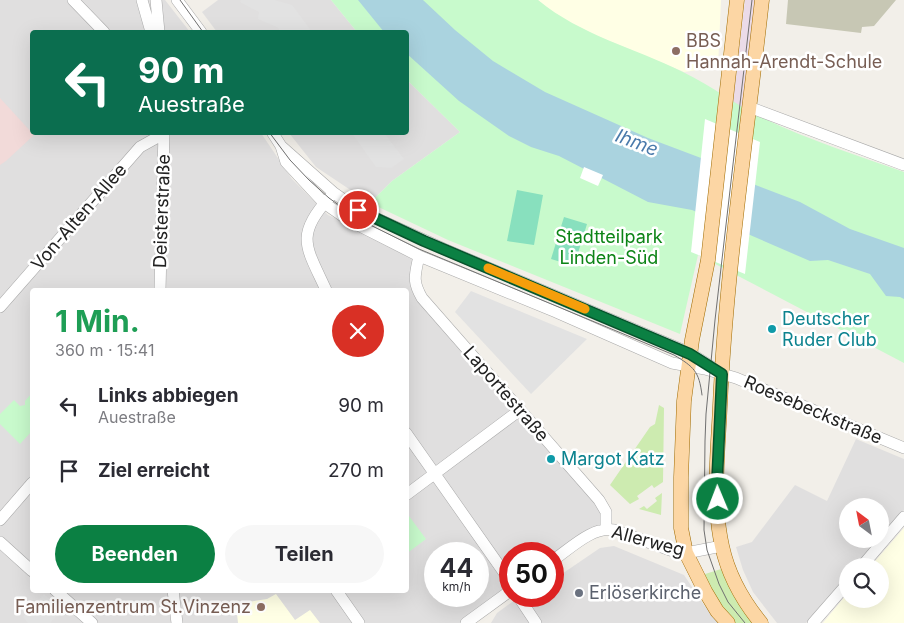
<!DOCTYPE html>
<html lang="de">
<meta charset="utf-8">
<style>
:root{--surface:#fff;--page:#f7f7f7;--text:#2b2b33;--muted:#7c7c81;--accent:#0b8043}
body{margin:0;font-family:Inter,sans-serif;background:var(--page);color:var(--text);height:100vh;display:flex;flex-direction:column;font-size:19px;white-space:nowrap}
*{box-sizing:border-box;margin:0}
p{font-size:16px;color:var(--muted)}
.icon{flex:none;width:28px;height:28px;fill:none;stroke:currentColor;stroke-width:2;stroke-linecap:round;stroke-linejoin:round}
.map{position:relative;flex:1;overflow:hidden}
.details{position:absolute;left:30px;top:288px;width:379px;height:305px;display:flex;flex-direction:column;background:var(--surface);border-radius:5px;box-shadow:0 5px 20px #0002}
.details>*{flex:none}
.banner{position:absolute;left:30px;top:30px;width:379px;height:105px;border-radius:5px;box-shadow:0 5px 20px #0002;background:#0b6e4f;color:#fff;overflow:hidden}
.needle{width:32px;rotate:328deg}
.buttons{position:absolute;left:839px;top:498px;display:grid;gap:10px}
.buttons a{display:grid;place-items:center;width:50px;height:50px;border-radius:50%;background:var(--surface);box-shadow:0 5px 20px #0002;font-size:25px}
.speed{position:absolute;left:424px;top:542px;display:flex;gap:10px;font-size:25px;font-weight:700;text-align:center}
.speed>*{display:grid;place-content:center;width:65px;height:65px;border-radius:50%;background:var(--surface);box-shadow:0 5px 20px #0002;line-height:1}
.speed small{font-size:12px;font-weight:400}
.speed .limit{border:8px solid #d22;background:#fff;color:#111}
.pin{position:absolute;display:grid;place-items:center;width:42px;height:42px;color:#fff;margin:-21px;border:2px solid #fff;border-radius:50%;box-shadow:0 1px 5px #0007}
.me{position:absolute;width:55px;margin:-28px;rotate:359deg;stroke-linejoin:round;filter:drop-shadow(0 0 4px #0008)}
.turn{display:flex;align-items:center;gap:18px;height:105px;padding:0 25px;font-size:22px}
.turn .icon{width:65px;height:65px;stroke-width:2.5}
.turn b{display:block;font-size:35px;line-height:42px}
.round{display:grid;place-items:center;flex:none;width:52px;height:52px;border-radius:26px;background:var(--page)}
.overview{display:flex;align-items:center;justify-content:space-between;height:85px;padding:0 25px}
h1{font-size:30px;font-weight:700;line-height:38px;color:#1e9e55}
.button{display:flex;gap:10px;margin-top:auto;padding:10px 25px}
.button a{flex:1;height:58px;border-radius:30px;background:var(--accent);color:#fff;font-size:20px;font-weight:700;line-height:58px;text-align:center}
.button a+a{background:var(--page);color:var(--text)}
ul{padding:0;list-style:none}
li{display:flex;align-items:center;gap:15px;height:65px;padding:0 25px}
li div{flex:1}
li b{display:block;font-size:19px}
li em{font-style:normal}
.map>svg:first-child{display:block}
.residential{fill:#e0dfdf;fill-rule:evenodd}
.commercial{fill:#f2dad9}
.industrial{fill:#ebdbe8}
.education{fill:#ffffe5}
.construction{fill:#c7c7b4}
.grass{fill:#cdebb0}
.park{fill:#c8facc}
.pitch{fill:#88e0be}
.parking{fill:#e2e2e2}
.water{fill:#aad3df}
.pier{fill:#fff}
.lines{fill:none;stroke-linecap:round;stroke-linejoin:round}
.minor-casing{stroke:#a9a9a9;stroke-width:12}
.major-casing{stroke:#a06b00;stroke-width:15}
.minor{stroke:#fff;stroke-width:11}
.major{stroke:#fcd6a4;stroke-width:14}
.tram{stroke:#707070;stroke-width:1}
.route-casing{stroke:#07532c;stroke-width:12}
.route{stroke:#0b8043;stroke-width:9}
.slow{stroke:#f59e0b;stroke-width:9}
.education-dot{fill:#8d6e63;stroke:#fff;stroke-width:2}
.culture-dot{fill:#0f9aa8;stroke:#fff;stroke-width:2}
.worship-dot{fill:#6b7280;stroke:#fff;stroke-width:2}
.labels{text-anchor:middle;stroke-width:5;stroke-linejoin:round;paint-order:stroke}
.education-label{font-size:18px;fill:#785e54;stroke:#fff;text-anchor:start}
.street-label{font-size:18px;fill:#222;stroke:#fff}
.park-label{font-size:18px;fill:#0c8416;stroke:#fff}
.culture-label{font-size:18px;fill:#0d838f;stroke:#fff;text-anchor:start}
.worship-label{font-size:18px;fill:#5b616d;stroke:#fff;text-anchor:start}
.water-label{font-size:19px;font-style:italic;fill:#4a7aab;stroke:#fff}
</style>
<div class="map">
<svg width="904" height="623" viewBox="0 0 904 623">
<rect width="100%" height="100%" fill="#f2efe9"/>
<path class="residential" d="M0 0H165L190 32H32V132L261 133 292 179 328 215 419 256 416 287 599 500 606 528 552 554H510V591L466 623H0ZM32 290H406V590H32ZM435 554H478V596H435Z
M218 0H331L357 32H217L202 12Z
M406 79 460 132 392 181 370 203 316 167 289 133 406 132Z
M856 439 904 459V510L880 538V506H848V539H879L855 566H848L847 575 806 623H777L753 592 743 570 736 547 752 542 795 485 827 501Z
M614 546 684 575 704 605 718 623H491L497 613 515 600 529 596H552L553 580 600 548Z"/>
<path class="commercial" d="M0 98 34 135 6 161 0 165Z"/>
<path class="industrial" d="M745 0H756L740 134 731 119Z"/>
<path class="education" d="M538 0H721L718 67 684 72 595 35 556 15Z
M904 528V623H823L847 594 848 599H880V566H871Z
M276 594 295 620 310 610 320 623H238L236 604 267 599Z"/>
<path class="construction" d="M788 0H896L874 26 862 27 861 33 786 24Z"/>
<path class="grass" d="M659 405 664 408 663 482 654 488 652 485 637 496 639 499 630 504 610 485 650 427 655 424Z
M662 493 661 515 639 509 644 506 647 509 657 501 655 498Z
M721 569 733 595 753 623H735L719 603 702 575Z"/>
<path class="park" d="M331 0H538C582 36 633 47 683 72 712 86 737 106 765 119 809 140 859 156 904 172V363L698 255 680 334 448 240 370 203 392 181 460 132 406 79V32H357Z
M32 393V431L20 444 0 424V414L14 400 20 406 25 405V401Z
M406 512 426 539 406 554Z"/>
<path class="pitch" d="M517 190 543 195 534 245 507 241Z
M564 217 587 224 574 266 551 259Z"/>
<path class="parking" d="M241 0H274L292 5 312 32H281L277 27 258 19 259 12 240 2Z
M352 133H384L404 159 391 168 376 167Z
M471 291 587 339 531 394 455 312Z
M44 594 62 610 50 623H28L23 617Z"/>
<path class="water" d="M358 0H423L455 30 493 61 545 92 648 138 701 158 732 176 800 202 850 229 904 248V299L900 297 886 296 870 274 828 260 810 261 692 210 648 202 559 156 531 147 509 136 459 101 406 53V32H384Z"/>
<path class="pier" d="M705 119 760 142 745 274 691 252Z
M584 167 603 175 598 186 580 178Z"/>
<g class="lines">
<defs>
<path id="minor" d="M73 0 104 32
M142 0 151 32
M156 0 159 32
M177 0 201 32
M749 107 904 165
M272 132 281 146 334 193 358 210 444 249 690 353 712 367
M281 146 286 162 324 203 350 221 419 256 556 312 672 363 705 369 736 378 904 448
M419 256C415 275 412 281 422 298L599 500 606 512V528
M160 290 164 132
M326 290C307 248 294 236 329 198
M0 307 140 147 158 137H164
M406 433 510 581
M406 495 520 410
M0 520 32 483
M0 542 32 571
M552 561C570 549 592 526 614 530L673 551 686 553 722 546
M862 566 904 517
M55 590 92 623
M173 590 177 623
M336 590 359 623
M518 596 536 623
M466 623 510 591
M813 623 848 583"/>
<path id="major" d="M728 623 717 611 705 591 686 553 681 528V477L684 401 692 340 708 260 737 0
M761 623C743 601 728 574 722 546 712 501 718 452 720 406 726 270 747 135 762 0"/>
</defs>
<use href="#minor" class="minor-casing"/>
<use href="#major" class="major-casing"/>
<use href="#minor" class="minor"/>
<use href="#major" class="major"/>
<path class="tram" d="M180 0 203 32
M269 132 290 160 309 180 329 198 358 219 419 249 674 355C694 367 699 371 702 395
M745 623 728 602 719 584 707 550 704 530 705 441 706 414 715 320 752 0"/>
</g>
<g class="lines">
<defs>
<path id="route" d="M358 210 424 241 690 354 722 374 717 482 718 499"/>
</defs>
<use href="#route" class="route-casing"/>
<use href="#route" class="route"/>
<path class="slow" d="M488 268 585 309"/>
</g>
<g class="education-dot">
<circle cx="676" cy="51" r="5"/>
<circle cx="261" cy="607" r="5"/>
</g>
<g class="culture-dot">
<circle cx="772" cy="329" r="5"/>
<circle cx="551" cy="459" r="5"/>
</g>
<circle class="worship-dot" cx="579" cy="593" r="5"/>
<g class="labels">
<g class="education-label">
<text x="686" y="47">BBS<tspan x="686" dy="21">Hannah-Arendt-Schule</tspan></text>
<text x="251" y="613" text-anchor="end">Familienzentrum St.Vinzenz</text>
</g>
<g class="street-label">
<text transform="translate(162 211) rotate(-88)" y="6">Deisterstraße</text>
<text transform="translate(79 217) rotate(-49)" y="6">Von-Alten-Allee</text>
<text transform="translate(506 394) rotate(49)" y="6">Laportestraße</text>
<text transform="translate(813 410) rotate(23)" y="6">Roesebeckstraße</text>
<text transform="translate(648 541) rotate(15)" y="6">Allerweg</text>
</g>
<g class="park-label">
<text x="609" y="243">Stadtteilpark<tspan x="609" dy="21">Linden-Süd</tspan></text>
</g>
<g class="culture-label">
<text x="782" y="325">Deutscher<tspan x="782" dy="21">Ruder Club</tspan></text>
<text x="561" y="465">Margot Katz</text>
</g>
<g class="worship-label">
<text x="589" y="599">Erlöserkirche</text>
</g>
<g class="water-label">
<text transform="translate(637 142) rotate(21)" y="7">Ihme</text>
</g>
</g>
</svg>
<div class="buttons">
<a><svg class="needle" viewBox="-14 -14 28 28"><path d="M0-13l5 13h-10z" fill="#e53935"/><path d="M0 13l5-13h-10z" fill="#7c7c81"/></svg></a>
<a><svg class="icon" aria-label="search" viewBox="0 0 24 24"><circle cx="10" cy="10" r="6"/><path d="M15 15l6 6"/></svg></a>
</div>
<div class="speed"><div>44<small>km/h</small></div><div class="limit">50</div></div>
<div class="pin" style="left:358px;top:210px;background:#d93025"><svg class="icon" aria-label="arrive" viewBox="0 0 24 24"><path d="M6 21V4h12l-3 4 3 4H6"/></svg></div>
<svg class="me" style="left:718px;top:499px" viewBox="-20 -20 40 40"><circle r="17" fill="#0b8043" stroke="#fff" stroke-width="3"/><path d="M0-11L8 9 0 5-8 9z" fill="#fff"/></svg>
<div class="banner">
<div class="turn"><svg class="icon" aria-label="left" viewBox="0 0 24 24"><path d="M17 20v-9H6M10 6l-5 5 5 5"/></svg><div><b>90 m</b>Auestraße</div></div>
</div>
<section class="details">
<div class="overview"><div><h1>1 Min.</h1><p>360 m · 15:41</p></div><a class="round" style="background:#d93025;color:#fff"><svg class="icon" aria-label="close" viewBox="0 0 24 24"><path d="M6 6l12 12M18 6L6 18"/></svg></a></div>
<ul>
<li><svg class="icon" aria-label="left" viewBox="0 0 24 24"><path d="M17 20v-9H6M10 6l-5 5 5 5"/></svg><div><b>Links abbiegen</b><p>Auestraße</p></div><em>90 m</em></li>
<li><svg class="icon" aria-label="arrive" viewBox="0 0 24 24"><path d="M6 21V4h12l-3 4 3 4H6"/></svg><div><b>Ziel erreicht</b></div><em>270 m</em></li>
</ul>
<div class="button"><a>Beenden</a><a>Teilen</a></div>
</section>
</div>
